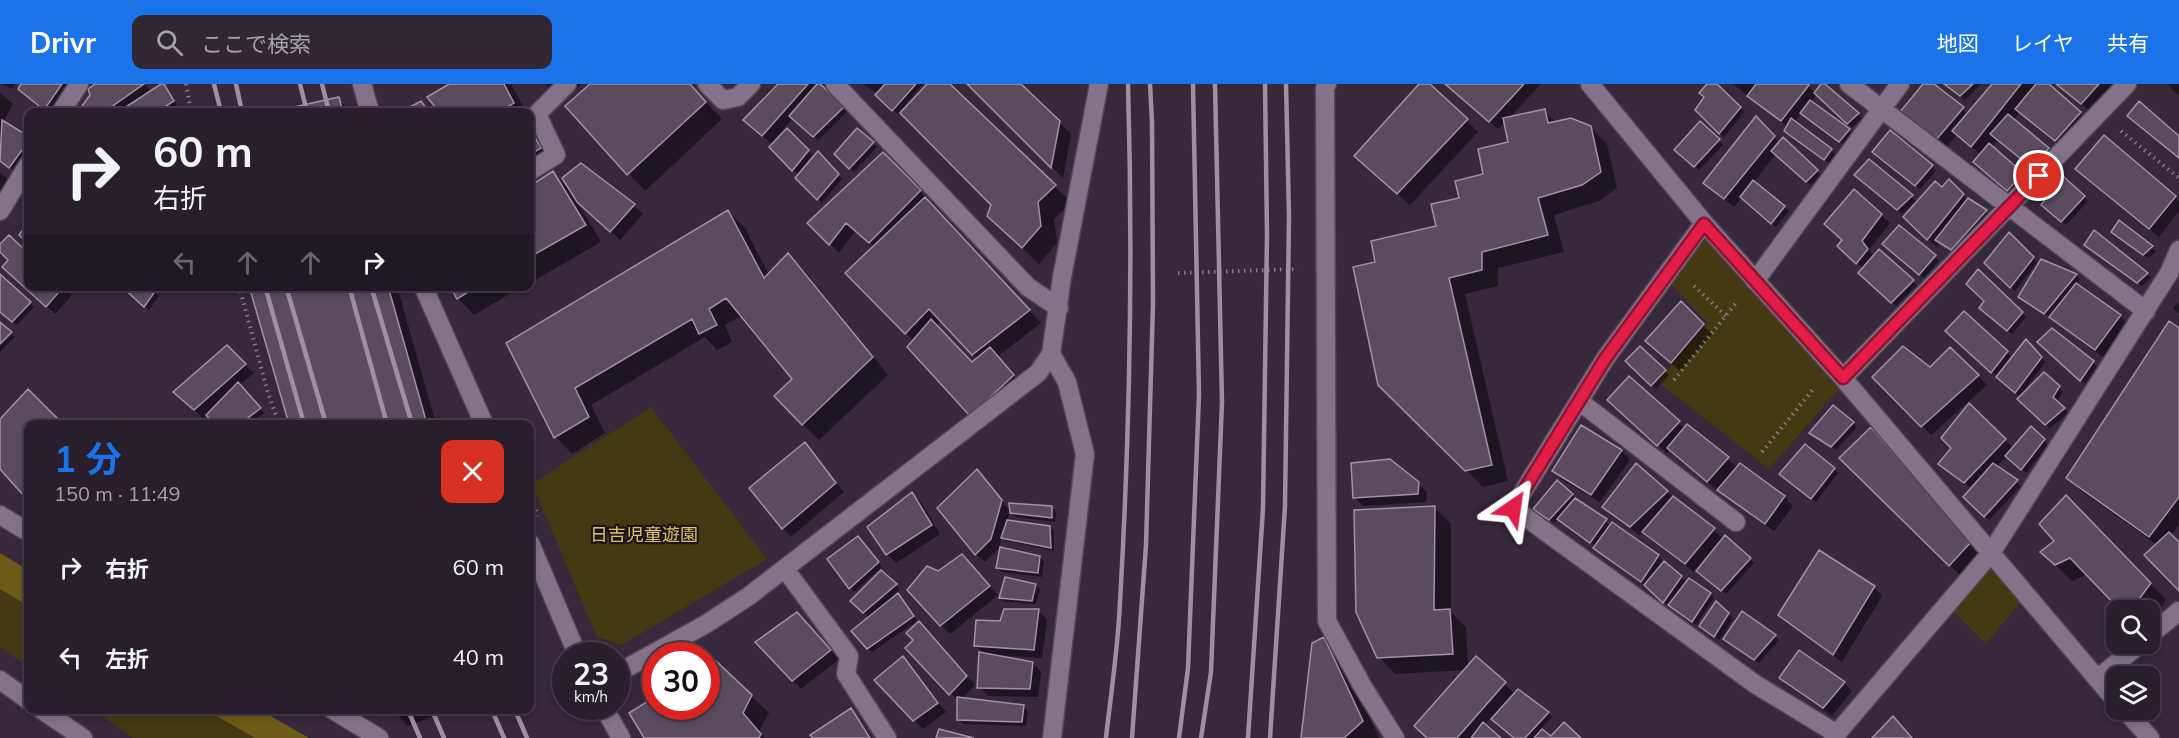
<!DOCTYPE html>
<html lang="ja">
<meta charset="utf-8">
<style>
:root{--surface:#291e2c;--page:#312734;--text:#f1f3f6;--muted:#a5a2a9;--line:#453c48;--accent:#1a73e8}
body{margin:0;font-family:Mulish,"Noto Sans JP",sans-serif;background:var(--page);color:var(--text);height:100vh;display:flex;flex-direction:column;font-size:22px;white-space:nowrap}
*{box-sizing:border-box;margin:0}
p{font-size:20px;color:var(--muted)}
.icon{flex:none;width:33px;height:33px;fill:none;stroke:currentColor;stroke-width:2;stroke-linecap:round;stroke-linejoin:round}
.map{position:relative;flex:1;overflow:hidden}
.side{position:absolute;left:24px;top:336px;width:510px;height:294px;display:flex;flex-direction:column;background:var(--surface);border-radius:12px;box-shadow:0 3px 9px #0003,0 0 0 2px var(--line)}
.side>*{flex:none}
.banner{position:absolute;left:24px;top:24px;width:510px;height:183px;border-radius:12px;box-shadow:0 3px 9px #0003,0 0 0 2px var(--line);background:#291e2c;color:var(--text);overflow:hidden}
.controls{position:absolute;left:2106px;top:516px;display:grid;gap:12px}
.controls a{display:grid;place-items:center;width:54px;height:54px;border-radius:12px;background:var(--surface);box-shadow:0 3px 9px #0003,0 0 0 2px var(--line);font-size:30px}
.speed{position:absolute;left:552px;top:558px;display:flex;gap:12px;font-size:30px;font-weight:700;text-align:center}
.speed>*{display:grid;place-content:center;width:78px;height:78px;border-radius:50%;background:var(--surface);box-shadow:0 3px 9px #0003,0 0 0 2px var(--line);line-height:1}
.speed small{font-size:15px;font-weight:400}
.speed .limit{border:9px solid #d22;background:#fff;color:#111}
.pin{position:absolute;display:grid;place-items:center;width:51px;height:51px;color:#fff;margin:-26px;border:3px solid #fff;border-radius:50%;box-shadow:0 2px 6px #0007}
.me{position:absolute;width:66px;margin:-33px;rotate:32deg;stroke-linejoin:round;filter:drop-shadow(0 0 4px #0008)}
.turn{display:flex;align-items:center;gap:21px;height:126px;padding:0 30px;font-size:27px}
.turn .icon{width:78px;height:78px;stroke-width:2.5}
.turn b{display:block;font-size:42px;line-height:51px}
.lanes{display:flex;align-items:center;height:57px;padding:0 30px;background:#0003;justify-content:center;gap:30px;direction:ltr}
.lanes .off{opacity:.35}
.round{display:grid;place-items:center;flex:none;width:63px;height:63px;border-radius:12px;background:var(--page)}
.head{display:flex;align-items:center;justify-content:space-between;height:102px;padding:0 30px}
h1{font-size:36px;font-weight:700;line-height:45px;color:var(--accent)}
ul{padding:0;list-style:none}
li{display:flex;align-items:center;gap:18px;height:90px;padding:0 30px}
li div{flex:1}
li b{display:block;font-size:22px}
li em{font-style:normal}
header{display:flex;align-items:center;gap:36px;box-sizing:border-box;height:84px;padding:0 30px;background:var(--accent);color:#fff}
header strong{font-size:28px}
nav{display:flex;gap:33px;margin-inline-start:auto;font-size:21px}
.search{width:420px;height:54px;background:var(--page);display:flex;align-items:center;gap:15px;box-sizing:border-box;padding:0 21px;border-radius:12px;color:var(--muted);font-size:22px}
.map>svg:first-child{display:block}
.green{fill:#453914}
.water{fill:#6f5b19}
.shadow{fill:#0007;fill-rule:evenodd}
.building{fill:#5b4b5f;stroke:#a391a8;stroke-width:1.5}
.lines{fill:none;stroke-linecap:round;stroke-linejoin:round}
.minor-casing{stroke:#514454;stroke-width:21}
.path{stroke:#877a8a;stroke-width:4;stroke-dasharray:1.5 4.5;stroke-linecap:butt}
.minor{stroke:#847388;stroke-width:18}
.rail{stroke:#9d91a0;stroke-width:4.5}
.route-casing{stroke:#92132f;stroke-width:15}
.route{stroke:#e11d48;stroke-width:10}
.labels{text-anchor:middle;stroke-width:4.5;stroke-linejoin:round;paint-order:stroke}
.park-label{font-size:18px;fill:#e1c267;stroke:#1b141c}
</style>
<header>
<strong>Drivr</strong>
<div class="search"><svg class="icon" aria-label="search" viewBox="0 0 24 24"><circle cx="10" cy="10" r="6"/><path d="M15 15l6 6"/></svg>ここで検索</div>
<nav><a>地図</a><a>レイヤ</a><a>共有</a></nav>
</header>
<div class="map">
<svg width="2179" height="654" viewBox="0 0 2179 654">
<rect width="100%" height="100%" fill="#37283b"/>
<path class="green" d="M1703 143 1844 299 1769 385 1658 298 1708 239 1666 195Z
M651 323 767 475 622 561 597 553 532 400Z
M1992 478 2022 516 1986 560 1951 525Z
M0 505 28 522V583L0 563Z
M93 626H206L255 654H133Z"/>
<path class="water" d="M0 469 28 486V522L0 505Z
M206 626H260L309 654H255Z"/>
<path class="shadow" d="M2 0H15L12 5Z
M23 0H76L57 28H48L28 13Z
M98 0H145L151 8 167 5 177 21 167 28H88L84 22Z
M453 0H511L526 28H441L429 13Z
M545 0H581L562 19Z
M592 0H689L722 35 645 107 567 23Z
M780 0H818L848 27 818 56 793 34 774 56 776 58 787 46 812 71 803 83 805 85 818 69 842 95 822 119 797 94 799 91 771 63 773 61 754 45Z
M863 0H923L897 30 878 10Z
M929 0H948L1071 118 1054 135 1057 159 1039 180 1005 148 993 121Z
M969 0H1019L1059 38 1071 50 1063 94Z
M1422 0H1428L1478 48 1410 121 1368 84Z
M1446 0H1541L1508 35 1544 27 1557 39 1590 43 1607 60 1617 104 1599 117 1554 131 1564 168 1498 184V202L1465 210 1508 397 1483 403 1380 301 1377 179 1437 144 1460 115 1485 91 1509 59 1505 38 1498 45Z
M1709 0H1714L1744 28 1724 53 1697 25 1706 13Z
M1733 0H1806L1815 9 1823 0 1862 34 1852 43 1817 10 1811 18 1853 51 1844 61 1802 29 1794 39 1835 70 1829 79 1790 51 1788 43Z
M1924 0H1932L1968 30 1994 0H2047L2089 38 2064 65 2020 28 2013 37 2052 70 2036 86 1998 55 1992 63 2026 94 2012 110 1979 82 1981 71 1957 50 1946 64 1910 38Z
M1944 0H1981L1965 16Z
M2054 0H2122L2094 30Z
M2169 0H2179V12L2168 1Z
M0 9 13 20 3 39 28 54V67L14 87 0 76Z
M338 15 352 28H278Z
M1756 34 1780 59 1783 55 1821 91 1811 101 1776 70 1753 99 1789 127 1776 143 1742 113 1734 123 1705 99Z
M530 37 535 42 556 81 530 98Z
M1700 39 1723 61 1699 86 1680 70Z
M1890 48 1936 87 1920 105 1878 72Z
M873 59 877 63 854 88 836 70Z
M883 70 929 116 927 117 1041 239 997 273 1022 300 980 340 914 257 847 189 874 163 856 146 839 169 809 139ZM941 236 978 275 972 280 936 242Z
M1869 77 1916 117 1902 130 1860 95Z
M581 81 643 130 620 156 576 116 601 158 530 199V103L553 89 570 106Z
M0 88 15 101 0 119Z
M2086 93 2175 113 2179 117V127L2159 153Z
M2064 94 2088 117 2066 141 2047 125Z
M1949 97 1968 116 1990 131 1956 169 1940 159 1937 163 1913 142Z
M1854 107 1890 139 1869 166 1874 173 1879 167 1917 201 1896 222 1864 193V185L1848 171Z
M728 128 745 144 769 191 788 171 805 187 888 291 819 356 803 340 794 295 741 232 725 241 732 258 717 266 705 253 591 321 605 349 572 370 556 353 508 260Z
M2119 138 2152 164 2156 167 2148 174 2117 152 2113 148Z
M1899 143 1939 177 1924 194 1888 164Z
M2009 150 2037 178 2015 207 1986 179Z
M9 153 28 171V202H63L72 211 55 230 12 191 10 176 0 165V162Z
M2090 165 2147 190 2151 194 2142 202Z
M1978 187 2026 233 2012 250 1985 228V217Z
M2076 191 2080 195 2075 200 2120 233 2129 241 2104 274 2060 241 2050 232 2049 233 2020 213Z
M0 192 34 223 17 241 0 227Z
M123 202H150L159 212 149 226Z
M165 202H178L171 209Z
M250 202H397L436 340H290Z
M452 202H523L474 231 458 214Z
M2179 218V229L2173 224Z
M1681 220 1712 250 1680 287 1656 265Z
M0 240 15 253 0 268Z
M2179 245V440L2171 452 2179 460V504L2157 461 2080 406 2068 394Z
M2052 246 2097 282 2085 300 2039 258Z
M1955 256 2007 268 2013 274 2026 258 2045 278 2021 311 2022 312 2044 290 2063 308 2057 318 2068 329 2050 344 2019 315 2021 313Z
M226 263 254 289 240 301 264 329 249 340H217L207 331 203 334 184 317Z
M1640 264 1669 291 1656 305 1627 277Z
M1950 265 1987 301 1931 351 1874 293 1930 285Z
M1630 295 1685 345 1687 342 1738 384 1740 381 1785 413 1793 422 1774 447 1728 414 1718 405 1717 406 1671 365 1667 369 1618 324Z
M28 307 61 340H28V414L0 383V337Z
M1970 321 2014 365 2031 345 2048 361 2026 389 2007 372 1996 383 2021 402 1989 436 1965 413 1972 405 1949 388 1953 364Z
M1853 339 1857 343 1836 366 1815 352Z
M1582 343 1622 367 1630 376 1600 418 1562 396 1554 387Z
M1871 345 1981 471 1962 493 1841 374Z
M813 369 844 408 791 453 783 444Z
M1834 385 1838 389 1816 418 1785 394Z
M977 387 1011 428 1052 424 1056 428 1055 438 1016 433 1010 427 1007 437 1050 443 1054 447V467L1007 457 1002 453 999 464 985 478 976 470Z
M1418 399 1427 408 1426 418 1363 422 1354 413Z
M1667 408 1724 455 1725 453 1754 479 1726 510 1696 485 1694 488 1652 457 1643 448 1639 451 1604 423Z
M912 410 921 418 940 450 896 479 887 470 869 443Z
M1572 411 1611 442 1658 472 1687 499 1710 510 1714 514 1696 541 1669 520 1668 522 1650 505 1603 472 1596 463 1558 434 1554 439 1539 429Z
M1435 424 1451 440V528L1466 543 1468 583 1476 574 1515 610 1548 629 1552 633 1540 646 1551 654H1579H1515L1491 633 1484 641 1498 654H1428L1466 586 1395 590 1379 573Z
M2083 429 2166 516 2150 540V526H2122L2087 490 2072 497 2042 468 2057 457Z
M862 458 882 483 854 508 850 504Z
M1040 473 1044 477 1042 493 1002 488 997 484Z
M970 480 998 511 950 550 909 506 938 489Z
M881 488 900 505 896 509 917 537 872 568 853 547 870 534 852 517Z
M1006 495 1036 501 1040 505 1036 520 1005 518 1000 514Z
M1874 503 1882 512 1842 578 1789 539 1780 530Z
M1716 519 1733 535 1719 556 1705 546Z
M1039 527 1047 536 1042 574 996 571V573L1033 579 1041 588 1038 613 988 612 979 603 985 571 975 561 1001 538Z
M1742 529 1779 556 1759 579 1725 555Z
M805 538 839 575 801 605 793 596Z
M927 547 975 601 962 615 1024 623 1028 627 1026 642 963 640 958 635 959 618 907 564 915 556Z
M1323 555 1340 571 1379 654H1303Z
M903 574 946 628 923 645 876 596Z
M1781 594 1843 598 1821 624 1789 603Z
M1845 600 1852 607 1832 632 1823 626Z
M751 612 769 629 759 647 765 654H646L656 622H706Z
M393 626H450L408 642Z
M850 626 859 635 872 654H815Z"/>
<path class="building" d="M21 0H62L44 26 18 5Z
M95 0H144L104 28H87L82 22 90 11 88 5Z
M161 0H164L174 17 157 28H118Z
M449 0H504L514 19 499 28H439L427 13Z
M590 0H690L706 18 627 91 565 22Z
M778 0H808L762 52 743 36Z
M817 0H820L845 22 813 53 789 32Z
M885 0H916L892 27 875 11Z
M927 0H950L1056 101 1038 118 1041 142 1022 164 987 132 991 121 900 29Z
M967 0H1021L1060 37 1051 84Z
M1419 0H1430L1468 35 1397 110 1354 72Z
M1445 0H1524L1489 38Z
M1707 0H1717L1741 23 1719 50 1695 26 1704 13 1699 9Z
M1756 0H1808L1809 1 1781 37 1747 12Z
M1821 0H1825L1859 29 1847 40 1814 9Z
M1923 0H1934L1964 23 1936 56 1899 29Z
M1944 0H1973L1960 12Z
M1992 0H2021L1971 63 1952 47Z
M2036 0H2049L2081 28 2055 57 2015 25Z
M2056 0H2099L2081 20Z
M339 13 343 28H272Z
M1810 16 1850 45 1839 58 1800 29Z
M421 17 429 28H401Z
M2139 17 2179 52V74L2127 32Z
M1545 25 1548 39 1571 34 1591 42 1601 88 1582 101 1538 114 1548 151 1482 168V186L1449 194 1492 381 1465 387 1378 301 1353 183 1375 178 1371 157 1436 142 1431 120 1459 114 1455 97 1483 90 1478 65 1508 58 1503 34Z
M2008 30 2049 64 2031 83 1990 50Z
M1756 32 1775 52 1724 115 1703 99Z
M1791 34 1832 65 1824 76 1784 47Z
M2 36 28 52V58L9 84 0 77Z
M1700 37 1720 55 1694 83 1674 66Z
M530 44 541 64 530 71Z
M787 44 809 66 792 87 769 63Z
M857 44 874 58 849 85 834 70Z
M1890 46 1933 81 1915 102 1872 68Z
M2104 51 2176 112 2149 145 2075 85Z
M1783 53 1818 86 1806 98 1771 67Z
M1989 59 2023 89 2007 107 1973 78Z
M818 67 839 90 817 116 795 94Z
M883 68 921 106 869 159 846 139 829 161 807 139Z
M1869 75 1913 111 1897 126 1854 91Z
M581 79 635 120 610 148 577 118 562 94Z
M553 87 586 141 530 173V102Z
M2063 92 2085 112 2061 138 2041 121Z
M1949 95 1964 110 1927 156 1903 133 1935 97 1942 103Z
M1753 96 1785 122 1771 140 1740 113Z
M1854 105 1882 130 1862 157 1868 165 1856 180 1837 162 1842 156 1824 140Z
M925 113 1030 226 972 271 929 225 905 250 845 189Z
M1968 114 1987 126 1951 166 1935 156Z
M728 126 764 194 788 169 873 273 802 341 774 312 792 295 726 214 709 225 717 241 699 250 692 235 575 304 589 333 554 354 506 259Z
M2119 136 2153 162 2143 171 2111 148Z
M28 139V160L19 151Z
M1899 141 1936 171 1919 191 1882 160Z
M2094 146 2148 189 2137 199 2084 161Z
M2009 148 2034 173 2010 204 1984 179Z
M9 151 28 169V202H64L46 223 2 183 8 176 0 168V160Z
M1879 165 1914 196 1891 219 1858 189Z
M2041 175 2077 190 2044 230 2018 213Z
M1978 185 2023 228 2007 247 1979 224 1984 217 1966 200Z
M0 190 31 218 12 238 0 228Z
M2076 199 2121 231 2095 266 2049 233Z
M121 202H152L156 206 144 223Z
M249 202H388L427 340H289Z
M450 202H478L457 215Z
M1681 217 1704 240 1671 279 1645 257Z
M1964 227 2008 267 1991 289 1945 247Z
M931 235 972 278 990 263 1014 291 970 332 907 263Z
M2169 237 2179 244V413L2149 453 2066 394Z
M0 238 12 248 0 260Z
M2052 244 2094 277 2080 297 2037 258Z
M2026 255 2042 273 2015 309 1996 293Z
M227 261 246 280 194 326 173 308Z
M1640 262 1666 286 1651 302 1625 277Z
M1903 262 1930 283 1950 263 1979 291 1921 343 1872 293Z
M2044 288 2060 302 2053 313 2065 324 2045 341 2017 315Z
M1629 292 1680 337 1657 362 1607 316Z
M238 298 261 324 240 340H214L206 331Z
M28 305 63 340H28V406L24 412 0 385V335Z
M1969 319 2006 355 1964 399 1938 380 1951 364 1941 354Z
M1833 321 1854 338 1831 363 1809 349Z
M1687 340 1729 373 1707 398 1667 364Z
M1581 341 1622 366 1591 411 1552 387Z
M2031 342 2045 355 2021 386 2005 372Z
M1871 343 1971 458 1949 482 1839 374Z
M805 358 836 399 782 445 749 404Z
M1805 360 1835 384 1811 415 1779 390Z
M1390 375 1419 398 1418 410 1353 414 1351 379Z
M1636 379 1668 407 1630 443 1602 423Z
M1740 379 1785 412 1765 440 1717 406Z
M1993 379 2018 396 1984 433 1963 413Z
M977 385 1002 416 991 455 975 471 937 424Z
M1557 396 1573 410 1549 436 1533 425Z
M912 408 932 441 886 471 867 443Z
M2066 411 2151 499 2131 526H2120L2070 474 2055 481 2040 468 2054 457 2039 440Z
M1673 412 1715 444 1685 480 1642 448Z
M1575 414 1607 435 1590 459 1557 435Z
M1009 419 1052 422V434L1010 429Z
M1435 422 1434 526 1450 525 1453 570 1377 574 1356 528 1354 426Z
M1007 436 1050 442 1051 464 1001 454Z
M1612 438 1659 471 1641 498 1593 464Z
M2169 448 2179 458V507L2144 471Z
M1725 451 1751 474 1721 507 1696 487Z
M858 452 879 478 849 505 827 475Z
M1000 463 1040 472 1038 489 996 484Z
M1819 466 1875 502 1833 571 1778 531Z
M962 470 990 502 940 542 907 506 927 482 938 487Z
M1664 477 1682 492 1663 519 1644 501Z
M881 486 897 500 863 529 850 517Z
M1005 493 1036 500 1032 517 999 514Z
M1689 494 1711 509 1692 538 1668 521Z
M898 509 914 532 867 565 851 547Z
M1716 517 1729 529 1714 553 1699 542Z
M1004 525H1039L1034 566 974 562 976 536 1000 537Z
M1742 527 1776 551 1754 576 1723 555Z
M797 528 831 566 792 597 755 558Z
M919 537 967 592 949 611 905 564 913 556 906 549Z
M1324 553 1363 637 1344 654H1301L1312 559Z
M1799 566 1845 598 1823 624 1779 594Z
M979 568 1033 578 1030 605 977 604Z
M903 572 938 619 913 637 874 596Z
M1476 572 1506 598 1457 654H1427L1414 642Z
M714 575 752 611 743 629 761 650 759 654H644L629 629 656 612V622H706V580Z
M1518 605 1549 628 1525 654H1514L1491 635Z
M957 613 1024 621 1022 638 957 636Z
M851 624 870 654H813L810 651Z
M1893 632 1912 654H1872Z
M1483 638 1501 654H1471Z
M1564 638 1581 654H1534L1542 645 1551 652Z
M939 645 974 654H936Z"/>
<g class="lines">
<defs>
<path id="minor" d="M362 0 370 28
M707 0 723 16 738 13 751 0
M835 0 1028 203 1059 224
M1327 0 1325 4 1327 537 1363 603 1395 654
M1590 0 1704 139 1843 294 2116 617
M1849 0 2146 227
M61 28 79 0
M530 87 556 71 537 30 567 0
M0 127 28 81
M1704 139 1605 275 1513 424 1755 600 1837 650
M1755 197 1900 0
M423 202 484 340
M1051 270 1067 298 1085 370 1052 654
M1843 294 2127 0
M1579 317 1736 438
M0 431 28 448
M530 459 578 572
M785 485 849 572 846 590 887 654
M2150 551 2179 527
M616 590 706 540 749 512 1038 289 1051 270 1062 193 1099 0
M2097 595 2140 560
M0 596 28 616
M603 622 621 654
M42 626 83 654
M333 626 379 654
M2125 626 2150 654
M1833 654 1991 469 2169 189 2179 166"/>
</defs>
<use href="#minor" class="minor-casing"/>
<path class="path" d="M186 0 191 28
M2121 47 2179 94
M1178 189 1298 185
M239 202 268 309 279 340
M1694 202 1726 232
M1674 296 1736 219
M1762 368 1815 303
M530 409 538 432"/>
<use href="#minor" class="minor"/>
<path class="rail" d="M214 0 221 28
M236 0 242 28
M300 0 307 28
M322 0 329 28
M265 202 304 340
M286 202 326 340
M349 202 387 340
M371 202 412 340
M408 626 420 654
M432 626 444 654
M492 626 504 654
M515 626 527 654
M1106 654C1111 609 1118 564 1120 518 1130 346 1133 173 1128 0
M1132 654 1146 461 1153 219 1152 37 1150 0
M1179 654 1188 584 1199 311 1193 0
M1201 654 1211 588 1222 318 1215 0
M1248 654 1263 424 1267 150 1265 0
M1270 654 1285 422 1289 132 1286 0"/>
</g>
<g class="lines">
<defs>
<path id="route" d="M1513 424 1605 275 1704 140 1843 294 2039 92"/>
</defs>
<use href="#route" class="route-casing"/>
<use href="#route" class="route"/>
</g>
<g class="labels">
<g class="park-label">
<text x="644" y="457">日吉児童遊園</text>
</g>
</g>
</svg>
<div class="controls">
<a><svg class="icon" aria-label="search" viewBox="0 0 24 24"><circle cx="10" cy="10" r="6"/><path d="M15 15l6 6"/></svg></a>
<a><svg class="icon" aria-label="layers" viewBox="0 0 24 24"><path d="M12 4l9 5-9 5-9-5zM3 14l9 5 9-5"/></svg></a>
</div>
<div class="speed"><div>23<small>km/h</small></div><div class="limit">30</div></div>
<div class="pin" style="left:2039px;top:92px;background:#d93025"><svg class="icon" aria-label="arrive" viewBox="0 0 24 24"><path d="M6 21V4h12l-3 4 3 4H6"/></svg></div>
<svg class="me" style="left:1513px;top:424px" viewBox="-20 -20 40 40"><path d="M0-17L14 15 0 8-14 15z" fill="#e11d48" stroke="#fff" stroke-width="4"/></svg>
<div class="banner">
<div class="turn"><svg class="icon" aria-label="right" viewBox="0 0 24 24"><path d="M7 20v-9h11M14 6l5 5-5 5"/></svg><div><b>60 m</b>右折</div></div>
<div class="lanes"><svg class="icon off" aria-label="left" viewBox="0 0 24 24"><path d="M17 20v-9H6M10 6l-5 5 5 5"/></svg><svg class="icon off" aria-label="ahead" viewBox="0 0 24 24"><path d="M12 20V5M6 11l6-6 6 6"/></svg><svg class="icon off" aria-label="ahead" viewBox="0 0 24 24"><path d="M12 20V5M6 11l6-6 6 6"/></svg><svg class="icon" aria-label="right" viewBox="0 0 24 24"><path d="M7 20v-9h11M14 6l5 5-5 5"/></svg></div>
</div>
<section class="side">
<div class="head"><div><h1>1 分</h1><p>150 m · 11:49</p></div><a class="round" style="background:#d93025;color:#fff"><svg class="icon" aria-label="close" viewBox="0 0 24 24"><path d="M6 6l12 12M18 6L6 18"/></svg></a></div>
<ul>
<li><svg class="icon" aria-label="right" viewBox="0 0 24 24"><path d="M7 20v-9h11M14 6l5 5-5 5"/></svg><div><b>右折</b></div><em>60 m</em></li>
<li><svg class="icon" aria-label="left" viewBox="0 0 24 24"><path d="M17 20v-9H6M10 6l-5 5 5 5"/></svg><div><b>左折</b></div><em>40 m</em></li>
</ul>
</section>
</div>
